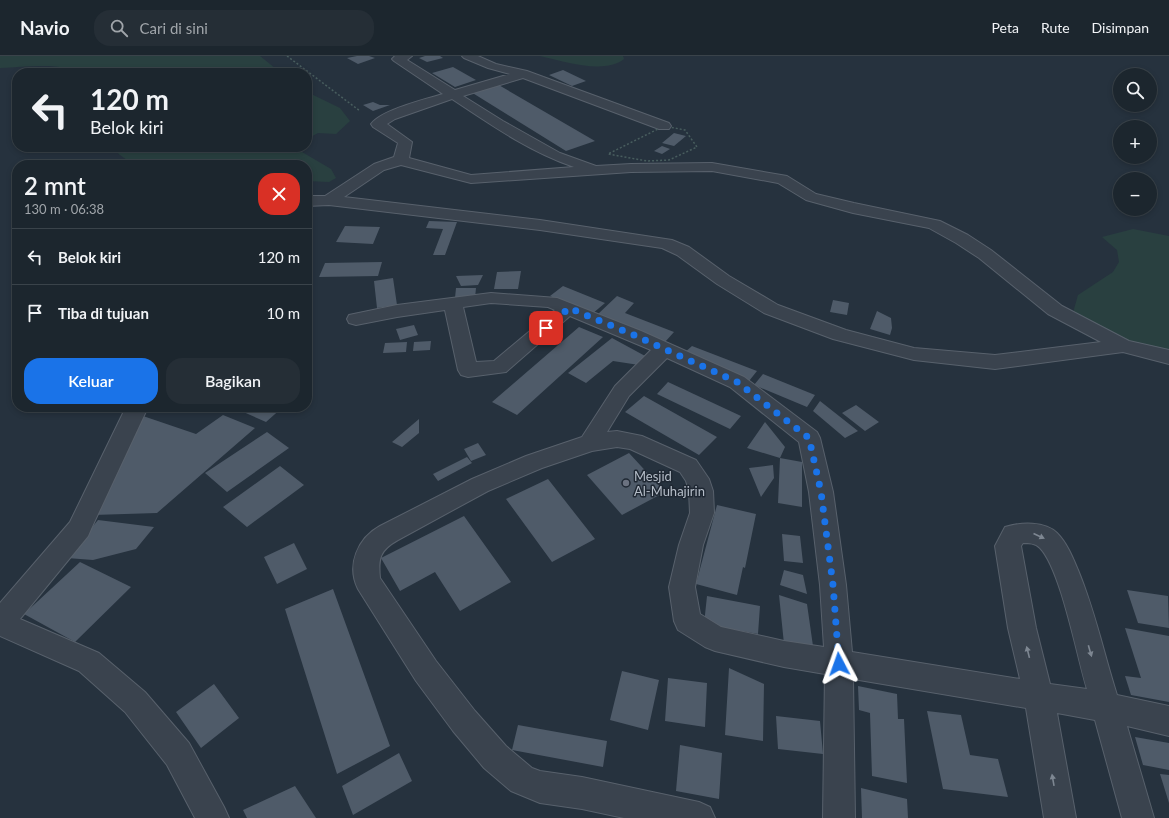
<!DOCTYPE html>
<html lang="id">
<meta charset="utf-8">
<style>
:root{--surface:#1c262e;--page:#252e36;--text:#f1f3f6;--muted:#a0a5aa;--line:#3a434a;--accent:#1a73e8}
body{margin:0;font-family:Lato,sans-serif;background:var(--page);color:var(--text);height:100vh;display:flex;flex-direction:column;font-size:15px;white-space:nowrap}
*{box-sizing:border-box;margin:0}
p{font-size:13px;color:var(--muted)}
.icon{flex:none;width:22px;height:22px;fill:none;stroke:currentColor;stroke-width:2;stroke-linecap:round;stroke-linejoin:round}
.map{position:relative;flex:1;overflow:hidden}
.sheet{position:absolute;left:12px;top:104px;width:300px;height:252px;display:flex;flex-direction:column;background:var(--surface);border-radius:16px;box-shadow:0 2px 6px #0003,0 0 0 1px var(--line)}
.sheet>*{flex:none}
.banner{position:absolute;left:12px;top:12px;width:300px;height:84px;border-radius:16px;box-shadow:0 2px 6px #0003,0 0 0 1px var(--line);background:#1c262e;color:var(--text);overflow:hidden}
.buttons{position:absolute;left:1113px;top:12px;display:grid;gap:8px}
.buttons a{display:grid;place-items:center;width:44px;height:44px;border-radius:50%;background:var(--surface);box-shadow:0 2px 6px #0003,0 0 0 1px var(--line);font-size:20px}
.pin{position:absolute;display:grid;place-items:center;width:34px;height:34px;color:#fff;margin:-17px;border-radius:8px;box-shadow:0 2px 6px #0006}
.me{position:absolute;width:44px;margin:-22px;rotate:356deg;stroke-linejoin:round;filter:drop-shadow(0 0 3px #0008)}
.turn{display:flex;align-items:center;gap:14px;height:84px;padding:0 12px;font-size:18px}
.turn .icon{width:52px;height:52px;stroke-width:2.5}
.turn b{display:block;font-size:28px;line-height:34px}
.round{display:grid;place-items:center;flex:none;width:42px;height:42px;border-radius:16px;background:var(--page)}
.summary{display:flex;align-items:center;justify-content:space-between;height:68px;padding:0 12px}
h1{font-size:24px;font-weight:600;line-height:30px}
.action{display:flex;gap:8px;margin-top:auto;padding:8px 12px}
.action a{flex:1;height:46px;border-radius:16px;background:var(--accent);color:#fff;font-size:16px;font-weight:600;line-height:46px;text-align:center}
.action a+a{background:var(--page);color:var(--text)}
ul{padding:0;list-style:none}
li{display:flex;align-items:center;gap:12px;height:56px;padding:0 12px;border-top:1px solid var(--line)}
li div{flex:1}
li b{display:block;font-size:15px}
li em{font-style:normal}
header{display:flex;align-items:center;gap:24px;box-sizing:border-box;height:56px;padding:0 20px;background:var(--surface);border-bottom:1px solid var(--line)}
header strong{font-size:19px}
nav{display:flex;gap:22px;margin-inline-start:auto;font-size:14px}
.search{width:280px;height:36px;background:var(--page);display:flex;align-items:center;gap:10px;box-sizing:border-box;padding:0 14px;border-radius:16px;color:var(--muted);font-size:15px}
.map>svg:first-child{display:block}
.green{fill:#294040}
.building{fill:#4f5b69}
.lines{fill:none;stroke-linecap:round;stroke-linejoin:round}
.minor-casing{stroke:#58616c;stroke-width:2}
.path{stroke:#485d5e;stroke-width:1.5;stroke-dasharray:2 2;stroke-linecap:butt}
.minor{fill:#3a434e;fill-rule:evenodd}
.oneway{fill:#7e8792}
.route{stroke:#1a73e8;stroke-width:7;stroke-dasharray:0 12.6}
.worship-dot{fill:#6b7280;stroke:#1f2833;stroke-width:1.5}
.labels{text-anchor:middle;stroke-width:3;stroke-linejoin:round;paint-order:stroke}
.poi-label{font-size:13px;fill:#b6bec9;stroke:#1f2833;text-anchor:start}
</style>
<header>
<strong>Navio</strong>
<div class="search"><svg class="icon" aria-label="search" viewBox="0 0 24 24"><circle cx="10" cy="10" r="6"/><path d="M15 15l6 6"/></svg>Cari di sini</div>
<nav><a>Peta</a><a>Rute</a><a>Disimpan</a></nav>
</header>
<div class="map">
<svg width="1169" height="762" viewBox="0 0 1169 762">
<rect width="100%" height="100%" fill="#26323e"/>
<path class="green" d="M0 0H260L281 17H83C57 6 27 11 0 12Z
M540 0H623L624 3C604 19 563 5 540 0Z
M307 36 340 52 350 65 336 78 318 77 307 83Z
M111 91H302V96L331 113 336 122 329 126 307 125V109H134L120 99Z
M1133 173 1169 180V299L1117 289 1071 264 1078 239 1113 216 1119 206 1117 194 1102 181Z"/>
<path class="building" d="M357 0H369L375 2 358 8 347 2Z
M425 0H440L443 2 427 6 419 2Z
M453 11 476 24 455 31 432 17Z
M563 14 586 25 572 30 549 19Z
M497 28 595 85 566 95 471 36Z
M373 46 380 49H390L373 55 363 49Z
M674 77 686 80 674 90 662 87Z
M662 90 670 93 662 98 654 95Z
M429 165 457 166 445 199H433L443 173 426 172Z
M345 170 380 171 373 188 336 186Z
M382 206 378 220 319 221 325 207Z
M521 215 518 233H494L497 216Z
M483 219 478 229 461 230 456 220Z
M393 222 397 249 377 252 374 225Z
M563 230 605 247 592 258 550 240Z
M456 232H476L475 242H455Z
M617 240 634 247 625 257 674 276 665 286 597 259Z
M833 244 849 247 847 259 830 256Z
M877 255 891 262 892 272 890 279 870 273Z
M414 269 418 279 400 284 396 273Z
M579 271 603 281 517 359 492 346Z
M612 282 647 301 639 309 613 305 586 327 568 317Z
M431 285 430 294 413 295 414 286Z
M407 286 406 296 383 297 385 287Z
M692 290 757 315 749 325 683 298Z
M763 318 815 339 807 351 754 329Z
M668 326 741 360 730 373 657 338Z
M644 340 717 381 699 399 625 356Z
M820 345 858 375 845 382 813 355Z
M856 349 879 366 865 375 842 357Z
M232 351H283L266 366Z
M223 359 255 372 157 457 93 459 143 360 196 378Z
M419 363V377L402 391 392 386Z
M765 366 785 391 780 402 747 392Z
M267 376 289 392 227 436 205 417Z
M478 387 486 399 471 405 464 393Z
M629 397 665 436 622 459 587 419Z
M467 401 472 407 438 425 433 418Z
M780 402 802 406V451L778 447Z
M773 409 774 422 761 441 749 412Z
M280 410 304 429 247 471 223 451Z
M548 423 595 483 552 506 506 443Z
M717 449 756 458 745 512 743 511 737 539 696 528Z
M464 460 511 526 460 555 435 516 400 535 381 502Z
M98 464 154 471 136 493 93 504 67 502Z
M782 478 800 480 803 507 784 505Z
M294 487 307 513 277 528 264 501Z
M80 506 131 531 75 586 24 558Z
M784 514 803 519 807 538 780 529Z
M333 533 390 690 337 718 285 553Z
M1127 534 1168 540 1169 572 1138 567Z
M779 539 807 548 813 590 784 588Z
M707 540 760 550 758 578 704 568Z
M1125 572 1169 580V646L1131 639 1125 620 1141 622Z
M729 612 764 628 763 685 725 679Z
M622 615 659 624 648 674 610 664Z
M668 622 707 627 705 671 665 665Z
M214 628 239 662 201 692 176 656Z
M858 630 897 638 898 663H904L907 727 872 720 870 657 859 654Z
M927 655 961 659 970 699 998 703 1008 741 943 733Z
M776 660 820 665 823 698 778 693Z
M518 669 607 685 603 711 512 694Z
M1135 681 1169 687V714L1143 709Z
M680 689 722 697 719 743 676 735Z
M399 697 412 725 353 759 342 730Z
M1160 718 1169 719V747Z
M295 730 316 762H247L243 754Z
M861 732 907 743 908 762H862Z"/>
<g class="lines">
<defs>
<path id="minor" d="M395 0H412L407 4 455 34 510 18 488 12 464 2 462 0H478L496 8 527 15 669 67 671 70 669 73H659L523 22 463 40 503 65 560 97 596 110 631 108 712 107 787 120 816 138 854 147 940 165 968 179 991 194 1062 250 1129 285 1169 294V308L1123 296 995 313 914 304 833 283 764 257 717 228 677 199 662 192 540 174 329 149 307 150V140H325L374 108 394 101 398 87 373 71 371 68C381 54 426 43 443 38L394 5 392 3ZM452 43C491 69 530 96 574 111L471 119 409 102 412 86 387 68 395 63ZM401 109 471 127 631 116 712 115 778 127 806 144 853 157 929 172 956 187 979 202 1048 258 1101 286 995 299 914 292 846 274 778 249 729 220 689 191 672 184 540 164 344 141 384 114Z
M491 237 557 242 641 275 744 321 817 376 820 382 833 436 846 529 852 596 1020 623 1008 572 995 490 1005 471C1021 466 1045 465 1057 477 1067 487 1073 502 1078 514 1095 555 1104 598 1117 639L1169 650V680L1127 670 1154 762H1122L1095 664 1057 657 1076 762H1044L1026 652 853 623 855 762H823L825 618 784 611 715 595 705 591 678 574 674 565 669 531 679 489 690 457 689 435 686 425 680 416 630 393 617 391 592 395 542 412 488 435 398 484C380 494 378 502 380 522L436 605 475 655 506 690 532 712 540 715 582 721 699 746 710 751 715 762H624L582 753 540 747 511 735 484 712 453 675 416 625 358 533C346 509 358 482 380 470L472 423 526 400 582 381 615 330 651 294 570 260 506 316 468 321 461 319 458 314 445 254 397 261 356 269 349 267 347 263 349 259 397 249ZM491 247 548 251 555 254 494 305 476 306 463 251ZM667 302 730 331 799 386 809 436 820 529 824 591 784 585 721 571 700 558 695 531 703 489 714 457 713 435 709 423 696 404 642 380 617 375 607 376 629 340ZM1023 487C1029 487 1035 487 1040 492 1061 514 1077 601 1087 633L1050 628 1036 572 1021 490Z
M126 351H148L91 473 88 480 20 563 99 597 145 636 189 687 224 751 229 762H195L167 709 125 656 79 615 0 580V547L70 466Z"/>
</defs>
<use href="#minor" class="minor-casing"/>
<path class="path" d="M287 0 360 55
M664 70 685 74 697 91 669 104 647 105 608 98Z"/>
<use href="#minor" class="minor"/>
</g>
<defs><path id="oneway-solid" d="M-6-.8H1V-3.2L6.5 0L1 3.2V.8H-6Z"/></defs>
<g class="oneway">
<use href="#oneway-solid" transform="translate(1039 480) rotate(24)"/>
<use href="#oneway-solid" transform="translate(1090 595) rotate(74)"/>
<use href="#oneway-solid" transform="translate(1028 596) rotate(-104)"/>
<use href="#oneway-solid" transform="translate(1053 724) rotate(-100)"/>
</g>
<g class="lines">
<path class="route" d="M546 272 569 252 634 279 737 326 809 382 821 436 833 529 839 608"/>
</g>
<circle class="worship-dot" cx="626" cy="427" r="4"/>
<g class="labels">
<g class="poi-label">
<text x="634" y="425">Mesjid<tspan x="634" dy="15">Al-Muhajirin</tspan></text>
</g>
</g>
</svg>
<div class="buttons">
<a><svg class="icon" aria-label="search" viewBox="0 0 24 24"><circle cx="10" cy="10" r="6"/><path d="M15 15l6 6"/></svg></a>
<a>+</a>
<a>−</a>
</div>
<div class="pin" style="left:546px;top:272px;background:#d93025"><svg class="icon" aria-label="arrive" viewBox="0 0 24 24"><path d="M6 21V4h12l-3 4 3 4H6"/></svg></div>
<svg class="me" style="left:839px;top:608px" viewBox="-20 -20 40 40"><path d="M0-17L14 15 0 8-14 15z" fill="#1a73e8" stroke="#fff" stroke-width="4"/></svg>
<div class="banner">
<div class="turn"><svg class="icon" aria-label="left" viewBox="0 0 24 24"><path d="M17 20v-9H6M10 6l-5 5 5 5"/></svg><div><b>120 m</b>Belok kiri</div></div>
</div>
<section class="sheet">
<div class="summary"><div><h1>2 mnt</h1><p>130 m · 06:38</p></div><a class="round" style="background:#d93025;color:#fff"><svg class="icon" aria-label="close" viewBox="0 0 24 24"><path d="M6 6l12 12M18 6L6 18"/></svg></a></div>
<ul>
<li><svg class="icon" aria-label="left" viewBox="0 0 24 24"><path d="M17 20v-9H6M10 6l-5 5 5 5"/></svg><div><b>Belok kiri</b></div><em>120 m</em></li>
<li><svg class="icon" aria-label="arrive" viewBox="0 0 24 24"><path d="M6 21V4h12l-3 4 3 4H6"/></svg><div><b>Tiba di tujuan</b></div><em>10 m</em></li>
</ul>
<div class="action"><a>Keluar</a><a>Bagikan</a></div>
</section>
</div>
